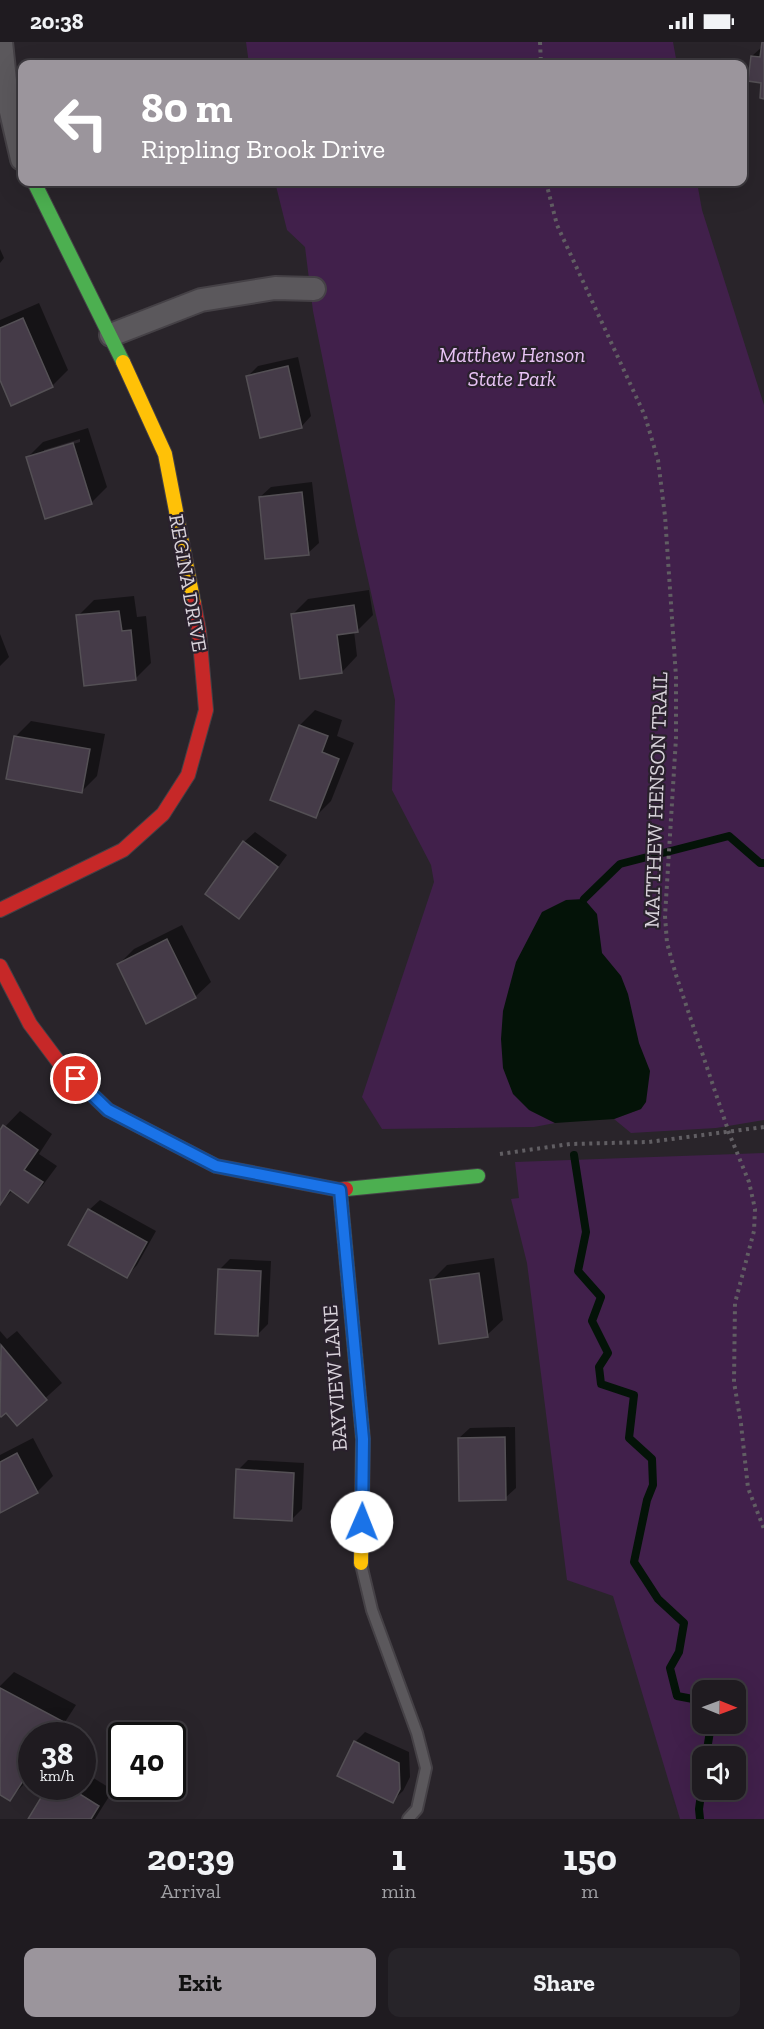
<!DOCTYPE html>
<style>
:root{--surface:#1f1b20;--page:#272429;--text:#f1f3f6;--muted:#a1a1a5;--line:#3c393e;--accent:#9b959c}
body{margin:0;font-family:"Zilla Slab",serif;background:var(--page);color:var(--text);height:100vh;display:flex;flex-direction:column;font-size:22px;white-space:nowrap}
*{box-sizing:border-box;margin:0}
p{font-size:20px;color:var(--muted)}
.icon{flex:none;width:33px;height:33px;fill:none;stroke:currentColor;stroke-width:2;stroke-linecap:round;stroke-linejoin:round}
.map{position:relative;height:1777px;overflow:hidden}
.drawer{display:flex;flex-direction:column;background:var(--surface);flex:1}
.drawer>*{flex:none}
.guide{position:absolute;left:18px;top:18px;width:729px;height:126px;border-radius:12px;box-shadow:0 6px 24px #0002,0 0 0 2px var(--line);background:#9b959c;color:#fff;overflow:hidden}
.needle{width:39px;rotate:91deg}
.tools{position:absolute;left:692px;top:1638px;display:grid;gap:12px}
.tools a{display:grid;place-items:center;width:54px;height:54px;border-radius:12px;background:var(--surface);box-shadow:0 6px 24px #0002,0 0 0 2px var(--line);font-size:30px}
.speed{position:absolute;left:18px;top:1680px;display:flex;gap:12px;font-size:30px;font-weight:700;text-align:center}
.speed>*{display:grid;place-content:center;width:78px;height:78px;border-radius:50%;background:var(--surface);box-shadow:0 6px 24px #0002,0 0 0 2px var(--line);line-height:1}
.speed small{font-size:15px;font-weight:400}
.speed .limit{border:3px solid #111;border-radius:9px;background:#fff;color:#111}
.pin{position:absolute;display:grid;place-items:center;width:51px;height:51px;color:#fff;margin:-26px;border:3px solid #fff;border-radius:50%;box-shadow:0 2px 6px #0007}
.me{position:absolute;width:66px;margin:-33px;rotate:1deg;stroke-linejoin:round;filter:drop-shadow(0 0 4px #0008)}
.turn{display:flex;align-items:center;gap:21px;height:126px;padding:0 24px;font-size:27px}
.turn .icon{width:78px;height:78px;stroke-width:2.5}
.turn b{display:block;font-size:42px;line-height:51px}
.eta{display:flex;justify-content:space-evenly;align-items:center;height:102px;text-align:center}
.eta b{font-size:36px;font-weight:700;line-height:42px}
.action{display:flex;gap:12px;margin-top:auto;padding:12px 24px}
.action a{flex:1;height:69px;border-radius:12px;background:var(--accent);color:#111;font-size:24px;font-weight:700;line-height:69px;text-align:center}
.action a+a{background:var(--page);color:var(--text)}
.status{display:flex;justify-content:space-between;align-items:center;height:42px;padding:0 30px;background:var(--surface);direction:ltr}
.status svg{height:16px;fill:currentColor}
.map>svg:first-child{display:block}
.green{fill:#41204b;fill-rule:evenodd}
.water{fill:#041308}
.shadow{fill:#0007;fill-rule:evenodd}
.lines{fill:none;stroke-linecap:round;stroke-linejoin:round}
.stream{stroke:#041308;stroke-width:8}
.building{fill:#453b48;stroke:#545055;stroke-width:1.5}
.lane-casing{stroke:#454146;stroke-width:14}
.street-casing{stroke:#454146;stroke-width:26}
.fast-casing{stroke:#454146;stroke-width:16}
.slow-casing{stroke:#454146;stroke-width:16}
.jam-casing{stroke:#454146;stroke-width:16}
.path{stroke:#615e63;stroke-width:4;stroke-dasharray:3 4.5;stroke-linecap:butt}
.lane{stroke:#5b585c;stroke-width:10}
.street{stroke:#5b585c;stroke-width:22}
.fast{stroke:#4caf50;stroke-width:14}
.slow{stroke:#ffc107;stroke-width:14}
.jam{stroke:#c62828;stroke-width:14}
.route-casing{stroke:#114b97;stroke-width:15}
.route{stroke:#1a73e8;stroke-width:10}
.labels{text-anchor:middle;stroke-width:4.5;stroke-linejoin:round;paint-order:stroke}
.park-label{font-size:21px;font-style:italic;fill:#e8c3f5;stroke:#2a212d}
.street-label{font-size:21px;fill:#d8d2da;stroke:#2a212d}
</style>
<div class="status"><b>20:38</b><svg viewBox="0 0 49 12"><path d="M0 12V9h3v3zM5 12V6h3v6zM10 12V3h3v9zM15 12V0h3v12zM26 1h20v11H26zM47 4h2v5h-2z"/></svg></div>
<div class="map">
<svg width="764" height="1777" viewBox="0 0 764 1777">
<rect width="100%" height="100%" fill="#29242a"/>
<path class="green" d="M246 0H673L677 22H249Z
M275 140H697L702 168 764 363V1078L716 1086 631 1091 614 1077 641 1067 531 1069 555 1081 534 1085 382 1087 362 1055 434 840 431 823 392 748 395 658 356 484 313 269 305 205 287 188Z
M764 1111V1777H680L613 1554 567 1538 527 1221 511 1157 519 1156 515 1120ZM735 1648V1682H702V1648ZM735 1714V1748H702V1714Z"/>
<path class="water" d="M584 857 597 872 602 911 621 934 628 952 639 1001 650 1029 646 1060 641 1067 614 1077 555 1081 529 1068 513 1052 503 1026 501 997 503 969 516 920 542 870 566 858Z"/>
<path class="shadow" d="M763 0H764V55L763 39 752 14 763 4Z
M0 207 4 216 0 221Z
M39 261 68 328 52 344 0 334V278Z
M298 315 311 374 301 385 247 335 258 324Z
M88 386 107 445 91 461 27 416 43 400ZM80 397V400L44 411V408Z
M312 440 319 501 308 511 260 455 271 445Z
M369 548 373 573 357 589H354L357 614 342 630 292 573 308 557Z
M134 554 137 575 146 574 151 621 135 637 78 574 94 558Z
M0 592 9 615 0 624Z
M315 668 342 678 337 694 354 701 331 759 315 775 300 683Z
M31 679 105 692 97 734 82 749 16 694Z
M255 790 287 813 249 865 239 875 244 800Z
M182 883 211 940 195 955 118 923 134 907Z
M20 1069 52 1092 39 1112 57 1124 43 1143 28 1159 13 1148 0 1161V1090Z
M100 1158 156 1189 137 1223 127 1234 89 1168Z
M494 1216 503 1278 487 1293 432 1238 447 1223Z
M230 1217 271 1219 268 1282 257 1293 219 1228Z
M0 1289 7 1297 17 1289 62 1341 17 1382 6 1369 1 1373 0 1371Z
M515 1385 516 1446 505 1456 459 1396 470 1386Z
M33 1396 53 1434 37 1450 0 1469V1413Z
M248 1418 304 1421 302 1467 292 1477 238 1428Z
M14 1630 76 1663 56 1694H32V1731L25 1741 10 1757 0 1751V1644Z
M365 1690 409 1710 410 1735 403 1749 392 1759 355 1700Z
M82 1729 113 1748 95 1777H30L50 1744H82Z"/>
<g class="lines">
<path class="stream" d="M584 857 620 822 729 794 760 821H764
M574 1113 586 1190 578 1229 601 1255 592 1279 608 1311 599 1325 601 1342 634 1353 629 1396 652 1417 653 1443 647 1458 634 1520 658 1557 684 1581 679 1610 670 1626 677 1654 693 1657 696 1669 702 1675
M706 1714 711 1683 709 1682
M700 1777 699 1767 702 1745"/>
</g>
<path class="building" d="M762 0H764V57L760 56 761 41 748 39 751 14 760 15Z
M23 276 53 345 11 364 0 338V286Z
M288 324 302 386 260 396 246 334Z
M73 401 92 462 45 477 26 415Z
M302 450 309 513 265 517 259 455Z
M354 563 358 590 337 593 342 631 300 637 291 572Z
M119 569 122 589 131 588 136 638 84 644 76 573Z
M299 683 328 694 322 710 339 717 316 776 270 758Z
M14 694 90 707 82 751 6 737Z
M243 799 278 825 239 877 205 852Z
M167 897 196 956 146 982 117 922Z
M3 1083 38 1108 24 1128 43 1140 28 1161 10 1148 0 1163V1088Z
M88 1167 147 1200 127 1236 68 1203Z
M218 1227 261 1229 258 1294 215 1292Z
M479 1231 488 1295 439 1302 430 1238Z
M1 1303 47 1358 17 1384 6 1371 1 1375 0 1374Z
M505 1395 506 1458 459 1459 458 1396Z
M17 1411 38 1451 0 1471V1420Z
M236 1427 294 1431 292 1479 234 1476Z
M0 1646 62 1679 52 1694H32V1725L10 1759 0 1753Z
M354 1699 399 1721 400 1747 393 1761 337 1734Z
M48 1744H67L99 1764 91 1777H28Z"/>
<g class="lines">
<defs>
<path id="lane" d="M361 1522 372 1568 417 1691 426 1726 417 1767 408 1777"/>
<path id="street" d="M1 0 6 48 22 117
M111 293 201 258 275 246 314 247"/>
<path id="fast" d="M34 140 123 320
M346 1147 478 1134"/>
<path id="slow" d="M123 320 165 412 194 562
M340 1148 363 1397 361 1521"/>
<path id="jam" d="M0 868 123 808 163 772 188 733 206 668 199 589 194 562
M0 924 30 982 60 1022 108 1068 216 1124 340 1148 346 1147"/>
</defs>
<use href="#lane" class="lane-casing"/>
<use href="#street" class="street-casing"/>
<use href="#fast" class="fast-casing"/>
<use href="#slow" class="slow-casing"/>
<use href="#jam" class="jam-casing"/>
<path class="path" d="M540 0 541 22
M546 140 557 183 645 374 658 418 665 474 676 635V696L665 874 667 901 676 933 729 1091 749 1140 755 1167 754 1189 735 1261 734 1340 741 1382 748 1446 764 1487
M500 1112 570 1102 649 1100 764 1085"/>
<use href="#lane" class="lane"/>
<use href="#street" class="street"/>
<use href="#fast" class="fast"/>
<use href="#slow" class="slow"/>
<use href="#jam" class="jam"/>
</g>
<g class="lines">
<defs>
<path id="route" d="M76 1037 108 1068 216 1124 340 1148 363 1397 362 1480"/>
</defs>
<use href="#route" class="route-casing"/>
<use href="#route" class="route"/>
</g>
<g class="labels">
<g class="park-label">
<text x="512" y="320">Matthew Henson<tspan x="512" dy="24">State Park</tspan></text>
</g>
<g class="street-label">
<text transform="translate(188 541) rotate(80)" y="7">REGINA DRIVE</text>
<text transform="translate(656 758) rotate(-88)" y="7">MATTHEW HENSON TRAIL</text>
<text transform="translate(335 1336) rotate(-94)" y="7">BAYVIEW LANE</text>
</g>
</g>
</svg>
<div class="tools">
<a><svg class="needle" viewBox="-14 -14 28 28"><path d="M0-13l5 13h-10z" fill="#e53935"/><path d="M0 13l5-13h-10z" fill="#a1a1a5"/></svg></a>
<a><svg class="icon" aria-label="sound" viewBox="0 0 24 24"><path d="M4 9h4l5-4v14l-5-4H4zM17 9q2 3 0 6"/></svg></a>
</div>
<div class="speed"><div>38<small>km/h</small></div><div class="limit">40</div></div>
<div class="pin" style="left:76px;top:1037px;background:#d93025"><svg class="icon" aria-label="arrive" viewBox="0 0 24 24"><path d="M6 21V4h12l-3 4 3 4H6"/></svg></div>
<svg class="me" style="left:362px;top:1480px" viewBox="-20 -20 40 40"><circle r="19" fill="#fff"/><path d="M0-13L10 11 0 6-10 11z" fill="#1a73e8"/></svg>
<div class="guide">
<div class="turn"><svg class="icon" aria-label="left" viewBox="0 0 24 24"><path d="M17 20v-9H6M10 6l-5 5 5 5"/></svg><div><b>80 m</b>Rippling Brook Drive</div></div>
</div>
</div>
<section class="drawer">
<div class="eta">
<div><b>20:39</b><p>Arrival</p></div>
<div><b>1</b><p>min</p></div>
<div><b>150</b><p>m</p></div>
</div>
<div class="action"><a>Exit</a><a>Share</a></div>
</section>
